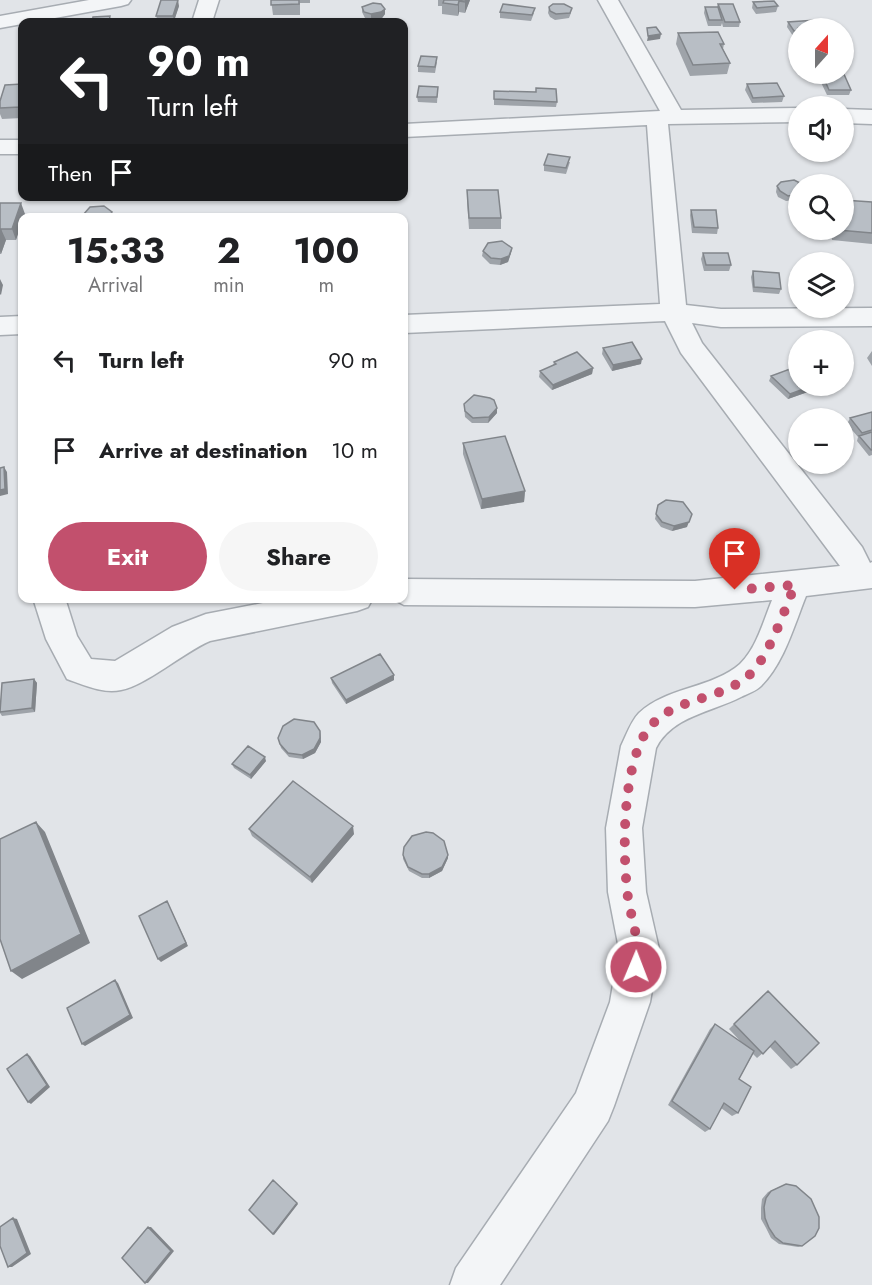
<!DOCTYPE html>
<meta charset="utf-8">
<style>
:root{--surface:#fff;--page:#f6f6f6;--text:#202124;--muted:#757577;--accent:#c2506d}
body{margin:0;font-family:Jost,sans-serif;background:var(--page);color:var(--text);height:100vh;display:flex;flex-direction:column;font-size:22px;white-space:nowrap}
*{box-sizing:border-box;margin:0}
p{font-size:20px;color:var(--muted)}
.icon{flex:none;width:33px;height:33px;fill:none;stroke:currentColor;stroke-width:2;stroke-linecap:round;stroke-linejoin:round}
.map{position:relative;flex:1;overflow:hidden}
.side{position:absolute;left:18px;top:213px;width:390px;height:390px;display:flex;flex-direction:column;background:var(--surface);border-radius:12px;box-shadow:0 2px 4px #0004}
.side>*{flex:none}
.top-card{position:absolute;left:18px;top:18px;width:390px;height:183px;border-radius:12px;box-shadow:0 2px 4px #0004;background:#202124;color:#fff;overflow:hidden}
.needle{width:39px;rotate:21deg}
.tools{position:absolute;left:788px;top:18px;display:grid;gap:12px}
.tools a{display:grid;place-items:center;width:66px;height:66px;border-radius:50%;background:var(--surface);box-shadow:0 2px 4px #0004;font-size:30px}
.pin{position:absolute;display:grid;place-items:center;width:51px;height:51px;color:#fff;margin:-62px -26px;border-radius:50% 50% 50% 0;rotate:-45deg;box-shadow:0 0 6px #0007}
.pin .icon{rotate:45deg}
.me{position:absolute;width:66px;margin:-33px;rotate:1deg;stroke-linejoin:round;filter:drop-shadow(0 0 4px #0008)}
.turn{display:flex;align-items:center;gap:21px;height:126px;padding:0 30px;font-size:27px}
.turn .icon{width:78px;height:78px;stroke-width:2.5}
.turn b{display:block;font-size:42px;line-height:51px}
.then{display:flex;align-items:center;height:57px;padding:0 30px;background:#0003;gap:12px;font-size:22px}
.eta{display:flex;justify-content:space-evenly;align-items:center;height:102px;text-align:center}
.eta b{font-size:36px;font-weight:700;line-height:42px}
.action{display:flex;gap:12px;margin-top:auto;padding:12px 30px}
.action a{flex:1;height:69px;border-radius:36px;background:var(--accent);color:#fff;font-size:24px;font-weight:700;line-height:69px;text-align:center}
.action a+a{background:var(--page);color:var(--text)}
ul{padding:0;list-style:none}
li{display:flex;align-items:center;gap:18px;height:90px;padding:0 30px}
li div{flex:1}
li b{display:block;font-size:22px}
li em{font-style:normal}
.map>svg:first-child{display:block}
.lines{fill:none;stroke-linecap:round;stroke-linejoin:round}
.minor-casing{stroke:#a7acb2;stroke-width:3}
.minor{fill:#f3f5f7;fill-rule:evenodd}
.wall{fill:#9ea3a9}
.shaded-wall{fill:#81858a}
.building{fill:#b8bec5;stroke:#81858a;stroke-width:1.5}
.route{stroke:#c2506d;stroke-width:10;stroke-dasharray:0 18}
</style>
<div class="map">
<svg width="872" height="1285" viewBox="0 0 872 1285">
<rect width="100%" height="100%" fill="#e1e4e8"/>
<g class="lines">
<defs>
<path id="minor" d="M89 0H131L128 4 121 6 0 28V16Z
M199 0H219L212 22H192Z
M598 0H618L681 110 798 108V122L668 124 686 305 721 309 872 308V326L721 327 692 323 702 343 862 547 870 563 872 562V588L806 596C794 626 784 663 761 686 756 691 747 694 741 697 712 712 672 716 656 748L642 828 646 892 659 949 650 1002 614 1106 608 1121 500 1285H450L456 1268 576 1093 610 1002 619 949 608 892 606 828 621 746C626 736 631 721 639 713 666 688 705 689 735 668 755 654 763 622 772 600L695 607 404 605 391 598H404V579L695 581 840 566 681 353 665 321 404 333V315L660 304 647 125 404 137V124L660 111Z
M843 109 872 110V124L843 123Z
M0 140H22V154H0Z
M22 316V334L0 335V317Z
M33 598H65L77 636 91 659 115 661 172 627 206 614 288 598H373L368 607 357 611 210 641C184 652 145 686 121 690 103 694 84 685 67 679L46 639Z"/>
</defs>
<use href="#minor" class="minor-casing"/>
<use href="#minor" class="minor"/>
</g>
<path class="wall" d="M271 0H310V3H300V15H273Z
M438 0H470L465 13 459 12 458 16 442 14V6H438Z
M753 2 778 6 776 12 756 14 752 8Z
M718 4 740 22 739 27H723L722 23 721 26H708L704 13 705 7H717Z
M179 6 174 21H158L156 16Z
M362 7 385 14 382 18 371 20 365 18 362 12Z
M549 7 571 13 569 18 555 20 550 17 548 13Z
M500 12 534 13 531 21 500 18Z
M788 22 798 28V36H793L787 27Z
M678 33 724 44 723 49 730 63 727 74 690 76 676 44Z
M843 57 848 63 846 69H843Z
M437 62 435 73 418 72V66Z
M817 74H843L851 90 849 95H827Z
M22 84V118L2 119 0 114V100Z
M747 84 784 96 782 102 752 103 745 90Z
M438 87 437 103 418 102 417 97Z
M494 91 557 102 556 107 494 105Z
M570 162 566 174 544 171V165Z
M798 184V200L786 201 778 197 776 192 777 186Z
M467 190 501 218V229H469L467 201Z
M872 202V244L832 240 831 230H843Z
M0 203 25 214 24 218H22L16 240H6L1 254H0Z
M691 210 718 228 717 234 692 233 690 215Z
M512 248 511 253 508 262 500 265 490 264 482 256 483 251Z
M703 253 731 265 729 271H704L701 259Z
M753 271 781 289 779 294 753 292 751 277Z
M603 348 641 364 612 371 602 354Z
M872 351V366L867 358Z
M554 362 593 368 592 374 552 390 539 377 540 371 553 366Z
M771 376 798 386H820L819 388 788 399 769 381Z
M464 404 497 408V413L488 423H472L465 417Z
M872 412V455L869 456 857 441 858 437 847 424 850 418Z
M463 443 525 491 524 502 481 509 463 454Z
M658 505 687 527 672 531 661 527 655 519Z
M331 678 394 680 346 704 332 683Z
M34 679 37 683 35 712 2 716 0 713V702Z
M320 731 321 742 315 753 303 759 289 757 281 748 280 744Z
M266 761 251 779 234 768 232 764Z
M249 829 354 834 312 883 252 836Z
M403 855H448V858L442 871 429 878H422L409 871 403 859Z
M768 991 797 1065 791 1069 770 1047 757 1058 753 1054 739 1079 738 1113 732 1116 721 1108 710 1129 705 1132 668 1105 710 1029 715 1024 743 1044 729 1029Z
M786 1184 802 1246 798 1247 779 1244 771 1238 766 1228 761 1219V1208L762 1199 768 1192Z"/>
<path class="shaded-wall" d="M178 0 179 6 174 21 173 16Z
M466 0H470L465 13V2Z
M459 1V12L458 16V5Z
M385 9V14L382 18 371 20V14Z
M661 34 660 39 647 41 648 36Z
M21 203 25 214 24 218H22V222L16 240 12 229Z
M112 212 113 217 108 218Z
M1 229 6 240 1 254 0 251V233Z
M512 248 511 253 508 262 500 265 501 259Z
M0 279 3 285 1 295 0 294Z
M642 359 641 364 612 371 613 365Z
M593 368 592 374 552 390 553 385Z
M812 386H820L819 388 788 399 790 394Z
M497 408V413L488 423 489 417Z
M4 467 7 472 8 494 0 496V490Z
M525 491 524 502 481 509 482 499Z
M692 514 687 527 672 531 674 526Z
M394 675V680L346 704V700Z
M34 679 37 683 35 712 32 708Z
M320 731 321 742 315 753 303 759 302 755Z
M265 757 266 761 251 779 250 775Z
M36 822 45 832 90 943 22 979 11 971Z
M353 826 354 834 312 883 310 877Z
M448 855V858L442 871 429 878V874Z
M167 901 188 946 161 962 158 959Z
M115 980 118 983 133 1018 85 1046 82 1044Z
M27 1054 30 1056 50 1087 31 1104 28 1102Z
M275 1182 298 1204 274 1235 273 1234Z
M13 1218 17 1219 31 1254 12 1267H8Z
M148 1227H151L174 1251 148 1283H145Z"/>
<path class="building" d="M161 0H178L173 16H156Z
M271 0H299V4L271 5Z
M444 0H466L465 2 459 1 458 5 443 3Z
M774 1 778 6 757 8 753 2Z
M373 3 381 4 385 9 381 12 371 14 364 12 362 7Z
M503 4 535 8 532 15 500 12Z
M553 4H564L572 8 570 13 556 14 550 11 549 7Z
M718 4H733L740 22H725Z
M705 7H718L722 20H709Z
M110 16 109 22H92L93 17Z
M817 20 823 28H798V31H794L788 22Z
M656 27 661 34 648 36 647 28Z
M718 32 724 44H720L730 63 693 65 678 33Z
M421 56 437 57 435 67 418 66Z
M843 57 848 63H843Z
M843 72 851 90H829L822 74H843Z
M777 83 784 96 753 98 747 84Z
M22 84V104H20V107L0 108V101L5 85Z
M419 86 438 87 437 97H417Z
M536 88 556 89 557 102 494 99V91L536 92Z
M548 154 570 157 566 168 544 165Z
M794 180 802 184H798V194L788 196 780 191 777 186 781 182Z
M467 190H498L501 218H469Z
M843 200 872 202V233L838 230H843Z
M0 203H21L12 229H1L0 233Z
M104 206 112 212 108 218H84L83 215 90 207Z
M691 210H716L718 228 694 227Z
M502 241 512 248 509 256 501 259 491 258 483 251 488 243Z
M703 253H728L731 265H706Z
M753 271 779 273 781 289 754 287Z
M632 342 642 359 613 365 603 348Z
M577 352 593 368 553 385 540 371 556 364 554 362Z
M798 366V386H812L790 394 771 376Z
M474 395 490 398 494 400 497 408 489 417 473 418 465 411 464 404Z
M872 412V430L862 433 850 418Z
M872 432V450H871L859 436Z
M505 436 525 491 482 499 463 443Z
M4 467 5 489 0 490V468Z
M666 500 683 502 692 514 689 522 674 526 662 522 656 514 658 505Z
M380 654 394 675 346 700 331 678Z
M34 679 32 708 0 712 2 683Z
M294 719 314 722 320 731V738L314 749 302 755 288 753 280 744 278 738 283 726Z
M248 746 265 757 250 775 232 764Z
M293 781 353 826 310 877 249 829Z
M36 822 81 934 11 971 0 939V839Z
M426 832 433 833 444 841 448 855 442 867 429 874H422L408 867 403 855 404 847 412 836Z
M167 901 186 943 158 959 139 916Z
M115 980 130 1015 82 1044 67 1008Z
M768 991 819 1043 797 1065 775 1041 763 1054 734 1024Z
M715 1024 754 1051 739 1079 751 1087 738 1113 724 1103 710 1129 672 1101Z
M27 1054 47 1085 28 1102 7 1069Z
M273 1180 297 1203 273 1234 249 1210Z
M786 1184 796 1186 811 1199 819 1217V1228L815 1236 802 1246 783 1243 775 1237 769 1228 765 1218 764 1207 766 1198 771 1191Z
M13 1218 27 1253 8 1267 0 1246V1227Z
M148 1227 171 1251 145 1283 122 1258Z"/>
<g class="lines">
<path class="route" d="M636 967C641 937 630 919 627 890 623 847 623 787 639 746 659 695 711 706 747 677 768 660 784 611 795 585L735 590"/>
</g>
</svg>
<div class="tools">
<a><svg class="needle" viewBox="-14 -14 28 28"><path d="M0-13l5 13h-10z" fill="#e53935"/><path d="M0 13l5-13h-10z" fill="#757577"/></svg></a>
<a><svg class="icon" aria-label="sound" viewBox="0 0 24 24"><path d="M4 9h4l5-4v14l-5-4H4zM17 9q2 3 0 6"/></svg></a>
<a><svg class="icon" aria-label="search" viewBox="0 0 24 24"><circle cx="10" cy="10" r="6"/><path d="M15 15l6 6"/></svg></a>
<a><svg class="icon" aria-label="layers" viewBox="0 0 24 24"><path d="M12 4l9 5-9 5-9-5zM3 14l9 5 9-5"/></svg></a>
<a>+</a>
<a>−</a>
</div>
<div class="pin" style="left:735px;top:590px;background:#d93025"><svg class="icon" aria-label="arrive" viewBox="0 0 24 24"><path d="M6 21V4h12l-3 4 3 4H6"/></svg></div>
<svg class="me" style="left:636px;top:967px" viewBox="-20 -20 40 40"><circle r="17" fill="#c2506d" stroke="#fff" stroke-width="3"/><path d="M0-11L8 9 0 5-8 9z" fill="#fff"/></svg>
<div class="top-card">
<div class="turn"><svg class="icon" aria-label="left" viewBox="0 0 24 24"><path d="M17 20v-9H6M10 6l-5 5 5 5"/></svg><div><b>90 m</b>Turn left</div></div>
<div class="then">Then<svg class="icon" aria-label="arrive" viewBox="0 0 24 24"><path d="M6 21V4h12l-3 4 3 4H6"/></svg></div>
</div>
<section class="side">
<div class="eta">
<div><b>15:33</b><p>Arrival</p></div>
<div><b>2</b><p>min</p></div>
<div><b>100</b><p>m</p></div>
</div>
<ul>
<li><svg class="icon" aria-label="left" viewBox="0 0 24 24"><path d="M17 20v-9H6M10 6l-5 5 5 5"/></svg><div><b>Turn left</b></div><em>90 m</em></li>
<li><svg class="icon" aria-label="arrive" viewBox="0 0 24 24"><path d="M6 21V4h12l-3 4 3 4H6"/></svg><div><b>Arrive at destination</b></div><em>10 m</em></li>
</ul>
<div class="action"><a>Exit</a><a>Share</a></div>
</section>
</div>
